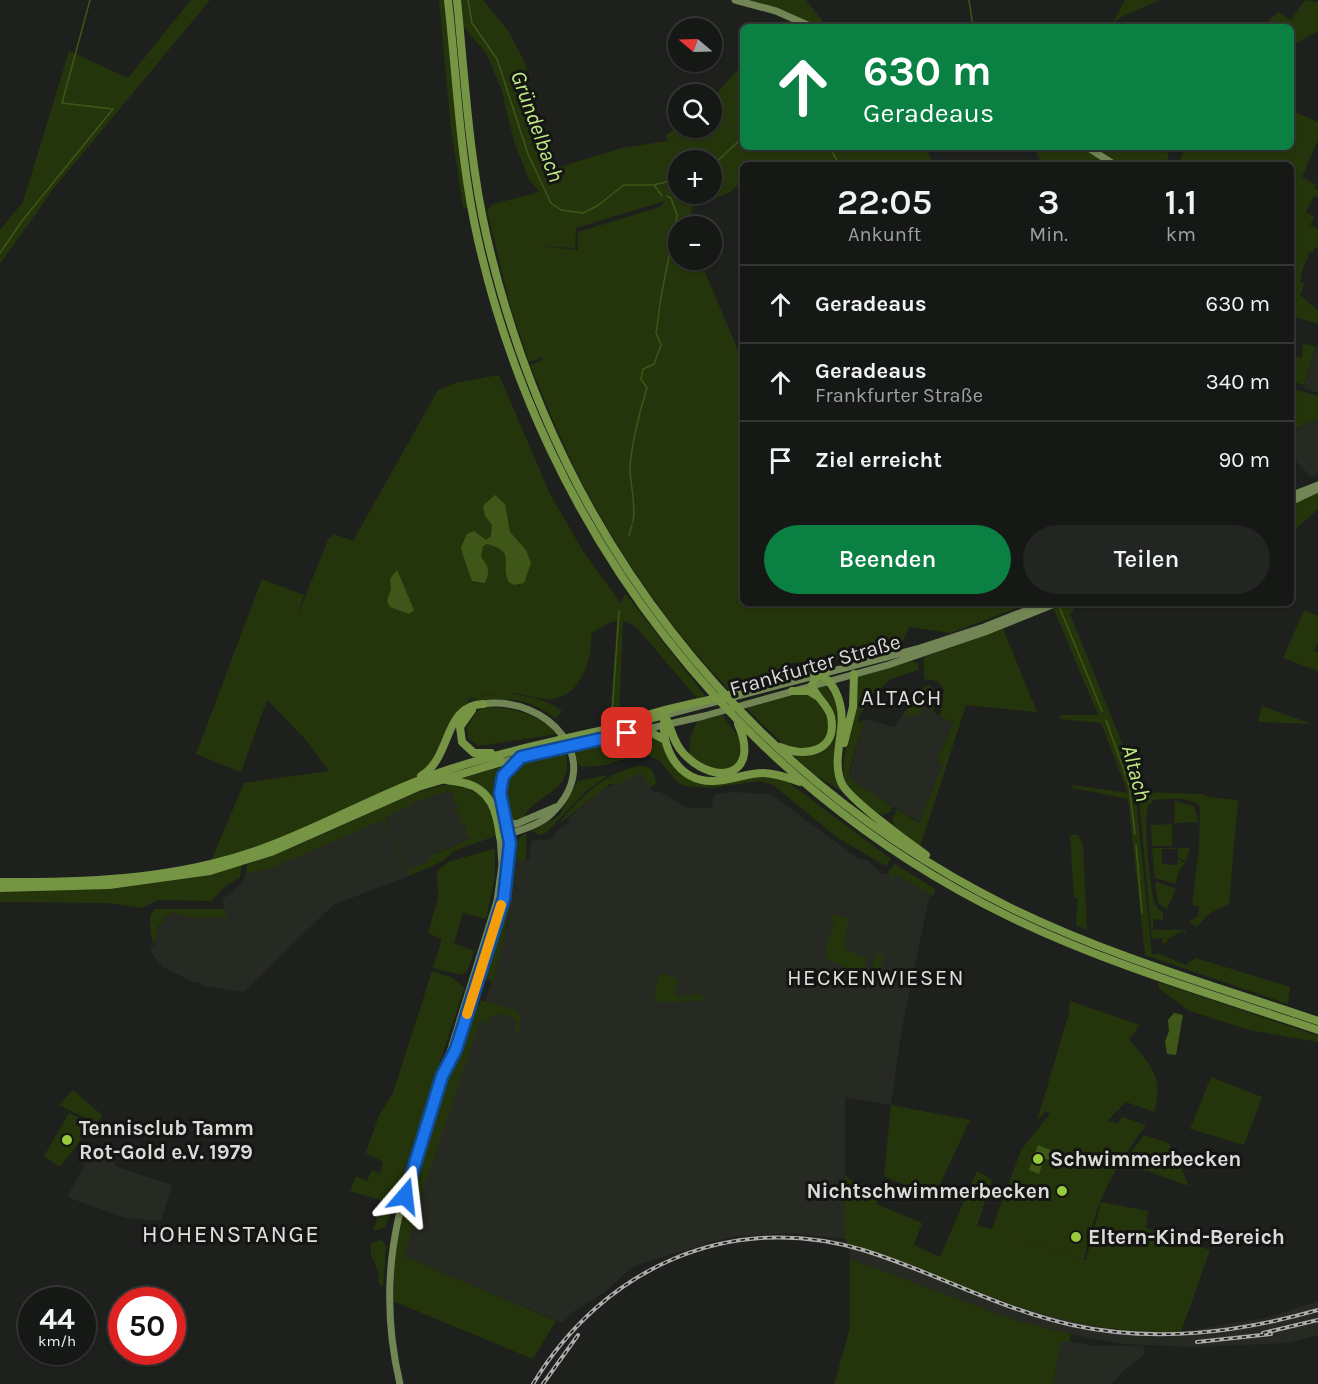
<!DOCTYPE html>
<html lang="de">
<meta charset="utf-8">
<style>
:root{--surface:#161816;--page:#232523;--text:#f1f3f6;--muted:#9ea0a1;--line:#353735;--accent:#0b8043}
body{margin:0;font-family:Karla,sans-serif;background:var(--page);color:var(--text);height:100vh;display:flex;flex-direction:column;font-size:22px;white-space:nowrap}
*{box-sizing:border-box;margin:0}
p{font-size:20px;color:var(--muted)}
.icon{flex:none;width:33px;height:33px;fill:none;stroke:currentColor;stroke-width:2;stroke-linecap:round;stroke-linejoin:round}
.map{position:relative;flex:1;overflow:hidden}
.panel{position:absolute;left:740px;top:162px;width:554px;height:444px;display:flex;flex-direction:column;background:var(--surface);border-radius:9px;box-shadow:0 2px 4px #0004,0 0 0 2px var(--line)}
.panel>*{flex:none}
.hud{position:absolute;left:740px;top:24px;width:554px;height:126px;border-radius:9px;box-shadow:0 2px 4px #0004,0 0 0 2px var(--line);background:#0b8043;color:#fff;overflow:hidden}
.needle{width:39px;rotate:289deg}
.buttons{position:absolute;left:668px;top:18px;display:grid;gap:12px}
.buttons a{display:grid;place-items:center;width:54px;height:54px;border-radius:50%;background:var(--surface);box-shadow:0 2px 4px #0004,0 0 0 2px var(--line);font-size:30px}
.speed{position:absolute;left:18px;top:1287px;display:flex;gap:12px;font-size:30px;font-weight:700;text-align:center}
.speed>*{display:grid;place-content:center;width:78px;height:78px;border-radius:50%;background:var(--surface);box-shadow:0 2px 4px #0004,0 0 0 2px var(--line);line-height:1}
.speed small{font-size:15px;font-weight:400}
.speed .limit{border:9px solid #d22;background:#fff;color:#111}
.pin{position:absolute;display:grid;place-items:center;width:51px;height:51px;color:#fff;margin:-26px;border-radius:12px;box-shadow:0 3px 9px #0006}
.me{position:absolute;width:66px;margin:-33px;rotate:17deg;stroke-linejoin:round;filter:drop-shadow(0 0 4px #0008)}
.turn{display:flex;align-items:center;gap:21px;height:126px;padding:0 24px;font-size:27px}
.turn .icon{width:78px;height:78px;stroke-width:2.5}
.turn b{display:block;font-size:42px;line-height:51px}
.eta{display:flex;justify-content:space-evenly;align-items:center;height:102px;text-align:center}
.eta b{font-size:36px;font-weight:600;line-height:42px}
.button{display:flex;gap:12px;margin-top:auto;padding:12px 24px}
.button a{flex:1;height:69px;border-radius:36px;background:var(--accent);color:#fff;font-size:24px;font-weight:600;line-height:69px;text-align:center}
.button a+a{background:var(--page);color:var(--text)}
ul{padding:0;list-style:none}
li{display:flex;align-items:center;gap:18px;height:78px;padding:0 24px;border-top:2px solid var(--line)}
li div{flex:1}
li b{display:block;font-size:22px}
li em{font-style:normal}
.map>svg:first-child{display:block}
.built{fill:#262a22}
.green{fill:#25350b;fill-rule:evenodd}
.water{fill:#3f5619}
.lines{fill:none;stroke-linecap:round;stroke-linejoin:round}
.stream{stroke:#3f5619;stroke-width:1.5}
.major{stroke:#728655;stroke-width:7}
.highway{stroke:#759545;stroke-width:8}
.rail-casing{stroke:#acacab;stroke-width:4}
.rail{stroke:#151614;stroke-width:1.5;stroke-dasharray:4.5;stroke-linecap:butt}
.route-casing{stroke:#114b97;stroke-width:15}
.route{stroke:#1a73e8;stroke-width:10}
.slow{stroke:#f59e0b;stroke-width:10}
.poi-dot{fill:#96cc39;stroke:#151614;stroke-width:2}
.labels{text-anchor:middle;stroke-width:6;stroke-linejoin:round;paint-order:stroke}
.street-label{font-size:21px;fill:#dbdbda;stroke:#151614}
.poi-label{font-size:21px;font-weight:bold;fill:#dbdbda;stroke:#151614;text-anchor:start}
.water-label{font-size:22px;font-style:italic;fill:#c1ed82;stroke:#151614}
.neighbourhood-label{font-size:22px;letter-spacing:1.5px;fill:#dee0dd;stroke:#151614}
.quarter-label{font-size:24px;letter-spacing:1.5px;fill:#dee0dd;stroke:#151614}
</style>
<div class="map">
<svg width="1318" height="1384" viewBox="0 0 1318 1384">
<rect width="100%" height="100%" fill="#1e201d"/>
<path class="built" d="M1316 347H1318V393L1304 388Z
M1318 419V474L1311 477 1290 455V432Z
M928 685 937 691V701L933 712 953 723 937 761 943 764 919 822 851 781 850 770 865 719 894 727 919 691Z
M641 771 654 793 659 791 687 808H711L715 794 733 792 771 794 845 849 859 859 867 860 882 874 895 873 930 894 902 1027 891 1105 845 1097V1239L790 1233 731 1237 682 1251 632 1267 605 1292 573 1312 562 1323 404 1256 415 1223 413 1220 492 981 507 927 516 860H529L531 841 552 839 557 831 569 823 568 819 600 791Z
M448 791 453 792 458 807 455 812 462 816 467 826 465 832 470 835 468 841 430 855V861L408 871 409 876 333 905 244 992 203 986 200 982H193L163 967 152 954 150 947 154 946 158 925 161 926 164 915 170 912 196 919 200 917 225 918 223 899 242 883 246 873 270 869 375 822 380 821 388 827 399 850 385 817 407 806H412L411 803Z
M91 1153 114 1161 117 1167 172 1185 161 1221 125 1218 67 1197Z
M848 1244 983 1296 1103 1328 1181 1332 1270 1317 1318 1301V1335L1287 1343 1193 1347 1121 1344 1071 1334 1017 1321 850 1259Z
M1061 1340 1094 1346H1143L1145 1354 1121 1373 1112 1384H1053Z"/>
<path class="green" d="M191 0H210L54 188 0 264V230L23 202 69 51 128 78Z
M439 0H448L472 210 463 207 451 128Z
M457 0H483L509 32 525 63 546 171 622 148 667 141 666 135 678 127 711 128V100L742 65V147H926L933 165H742V188L740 183 730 192 708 202 704 194H711V160H678V194H697L687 226H678V260H700L742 360V603H1030L951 633 909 627 900 647 893 649 892 652 863 658 792 663 729 690C673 631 624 562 586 490 564 450 548 407 530 365L541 361 543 357 529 362 511 309 487 210 493 204 540 192 529 180 514 141 501 88 486 53 459 21ZM665 201 660 207 578 232V250L540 246 575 248 576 228Z
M735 0H806L827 27H809Z
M1125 0H1160L1121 17 1112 24Z
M1305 0 1318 2V31L1290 47V27H1266L1269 20 1279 12 1291 20Z
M1290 110 1318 122V140L1302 177 1316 185 1314 188 1318 190V197L1314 196 1306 212 1314 217 1310 225 1318 229V248L1315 247 1312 253 1308 251 1309 255 1302 270 1300 282 1304 284 1300 295 1318 311V324L1290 315V165H1179L1184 147H1290Z
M1033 147H1061L1063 152 1065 147H1087L1115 165H1025L1040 159Z
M1099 147H1170L1166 165H1119L1096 149Z
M1303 344 1316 346 1304 385 1290 381V356L1302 358Z
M499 375 550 494 583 551 621 604 625 593 705 696 697 698 636 627 623 620 619 718 607 722 610 718 617 621 608 623 591 634C593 660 579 702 545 699 532 698 521 693 508 693 527 697 545 698 562 711L555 718C524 695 504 699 470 701L482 696 504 693 468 699V706L429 771 291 837 211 861 244 783 329 771 305 739 267 700 241 772 196 754 262 579 304 595 297 617 328 540 334 534 353 541 438 390 455 383Z
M1290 388 1318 396V419L1290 431Z
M1318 489V509L1290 534V502Z
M1057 603H1074L1073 611 1070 614 1133 770 1152 955 1158 953 1185 965 1196 958 1290 987 1288 1004 1145 955 1128 799 1072 788 1073 785 1128 793 1101 723 1060 719V715H1098L1052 605Z
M1304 610 1318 616V642L1314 651 1318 652V671L1283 658Z
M1003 629 1037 712 966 705 920 847 894 825 892 818 896 812 894 811 896 809 919 823 943 764 937 761 953 723 940 716 944 690 938 681 924 679V657Z
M913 661 919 664 918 670 891 679 880 689 876 690 858 718 860 724 865 719 849 770 851 780 893 807 889 813 883 815C826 793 845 757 854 714 856 702 857 689 858 676Z
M824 684C848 709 839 753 838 785L842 791 818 777 793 755H811L834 727 816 687Z
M928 685 937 691 933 711H929L935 703 932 702 935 695 929 693 924 696 927 698 919 717 913 714 902 718 921 689Z
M794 694 812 695C831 717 839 734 809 751L784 745 746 708Z
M1262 706 1312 724 1258 722Z
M488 707C514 708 540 714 557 734L478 746 468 738 467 727 478 710Z
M722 715 743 742 738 764 719 772 690 757V739L697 721Z
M652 736 658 738 695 781 769 776 788 782 891 859 886 866 838 838 773 785 759 781 709 788 684 786 676 781 660 761 644 753 606 765 582 767 578 764 575 752 580 749Z
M556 754H566C574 794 537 791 524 817L513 821C506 815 505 807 505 798 501 761 527 761 556 754Z
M504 766 496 788 500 816 498 811 460 779Z
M642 766C654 768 654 774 656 784L650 787 641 772 618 784H610L559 824C578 798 609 769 642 766Z
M608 775 585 792 546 833 540 835 532 831 559 816 578 781Z
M452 783C485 794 490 799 497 834L493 837 456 850 441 862 409 876 388 827 380 821 270 869 246 873 247 864 298 845 418 792ZM448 791 452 792 454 797 452 802 456 803 458 807 455 812 462 816 460 823 466 826 465 832 471 838 446 850 441 849V852L430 855V861L408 870 385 818 407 806 412 807 411 803Z
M1141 792 1203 794 1208 797 1238 800 1229 904 1210 913 1196 927 1189 922 1198 916 1199 906 1192 905 1199 848 1200 806C1189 796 1168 799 1154 800L1148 806C1143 822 1150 885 1154 902 1156 907 1159 910 1163 913V920L1153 919V930H1185V934L1183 931 1167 939 1168 942 1163 944 1162 938 1152 939 1139 799Z
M1175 801 1194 806 1198 822 1174 823Z
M1172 824V846H1152L1151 825Z
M526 833V860H516C513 902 504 940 493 981L485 980V974L513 888 518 839Z
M1070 835H1078L1083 846 1087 930 1076 925 1078 898 1074 897Z
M1152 848H1190L1186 861 1178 858V849H1162V864L1177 865 1178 859 1185 863 1178 873 1176 884 1155 878Z
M493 849 495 851V877L486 919 463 913 454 943 474 951 468 969 462 975 433 968 442 939 428 933 438 898 437 871 448 862Z
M242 863 240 877 223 888 212 901 158 900 142 908 108 903 0 902V890Z
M895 864 935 889 933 896 895 873 894 883 888 871Z
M1157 882 1176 889 1167 909 1158 903 1155 885Z
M154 909H226V918L200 917 196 919 170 912 169 916 164 915 162 924 158 925 154 946C150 935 147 919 154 909Z
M831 913 848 919C847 946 835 947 867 958L864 970 871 972 877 953 884 955 878 980 858 978V974L848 973 844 966 826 959 827 955 824 954 834 922 831 920Z
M432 971 451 977 464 987 463 992 407 1163 398 1199 384 1228 373 1231 383 1201 350 1191 356 1176 367 1181 372 1170 380 1174 383 1162 366 1153 379 1115 393 1093Z
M660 973 679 979 674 995 683 998 684 994 692 997 693 993 704 996 702 1001 657 1002 654 994Z
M1158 982 1318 1036V1042L1249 1030 1190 1011 1159 989Z
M480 1000 515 1010 521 1016 518 1033H514L517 1022C509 1013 500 1012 491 1016L488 1024 480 1021 413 1220 415 1222 404 1256 556 1321 533 1359 393 1301 395 1253 403 1215 447 1071 463 1039 475 1004 477 1002 479 1005 485 1007 480 1004Z
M1070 1001 1140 1025 1129 1039C1149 1064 1165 1076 1154 1112L1126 1102 1108 1120 1117 1124 1122 1117 1146 1125C1111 1173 1096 1200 1084 1259L1006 1235 1086 1260 1101 1202 1148 1211 1146 1228 1210 1250 1181 1332C1061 1337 958 1282 848 1244L845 1239V1174L849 1179 883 1192 876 1204 922 1223 914 1245 940 1257 977 1171 992 1180 977 1226 992 1229 1021 1150 1050 1114 1046 1111 1037 1121 1069 1013Z
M1211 1077 1262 1097 1244 1145 1190 1129Z
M73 1090 103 1116 96 1123 59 1105Z
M891 1105 970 1120 934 1197 884 1176Z
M69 1113 89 1122 80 1141 60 1167 44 1156Z
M1144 1135 1169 1143 1189 1186 1127 1164V1158Z
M380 1240 384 1242 386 1248 383 1287 378 1282 379 1273 371 1255V1244Z
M850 1259 1017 1321 1071 1334 1069 1342 1061 1341 1053 1384H834L850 1328Z"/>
<path class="water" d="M495 495 505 504 510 532 526 550 531 563 524 583 514 585 509 582C499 564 518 552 487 544L483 546 481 557C489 567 490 571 485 583L472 581 462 552 461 547 467 534 474 531 486 540 491 536 492 525 485 516 483 506Z
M397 570 414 610 409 614 390 607 387 601 391 589 390 579Z
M1174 1013 1183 1015 1176 1055 1167 1054 1165 1042 1169 1031 1168 1020Z
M1038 1145 1055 1152 1052 1160 1044 1159 1039 1174 1029 1170Z"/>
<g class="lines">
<path class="stream" d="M468 0 472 23 497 59 528 154 551 203 561 210 583 213 597 206 624 185H654L678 179
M969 0 973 27
M829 147 840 165
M711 167 742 138
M654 185 662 196
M0 253 22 221 113 109 62 103 90 0
M633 522C636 505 631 488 630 471 630 449 640 410 647 388L641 379 643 369 654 364 661 345 656 333 661 297 669 256 677 244 673 237 677 215 671 198 667 196
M629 536 632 525
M1059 606 1102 711
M612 714 619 611
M1106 720 1129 785 1135 834
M1136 845 1142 913"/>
<path class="major" d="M735 0 776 11 812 27
M1087 147 1115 165
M1290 496 1318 485
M1290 502 1318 489
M665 715 917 649 984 627 1045 603
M502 762 704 716 888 665 985 632 1057 603
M506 822 516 824 556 807
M450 1060 456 1049C477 985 505 919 509 853 512 818 484 784 519 758
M400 1384C387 1329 386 1272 399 1216L497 901 502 865 500 837C517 831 539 826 551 814 608 760 547 695 483 704"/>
<path class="highway" d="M448 0C457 80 460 162 478 240 544 532 738 785 1008 916 1106 964 1214 995 1318 1030
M457 0C465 79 469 160 487 238 555 532 740 774 1011 908 1109 956 1215 986 1318 1021
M792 691H809L817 696
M472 710 460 727 462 742 474 753H491
M648 715C675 706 704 702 732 694 766 684 825 644 840 704 847 731 830 759 842 784 850 800 909 843 926 855
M665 715C659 746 678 782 713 781 730 781 746 773 763 773 776 773 788 778 800 782
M665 716C672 729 673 743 684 754 717 788 761 775 738 724
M644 729 665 740
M844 743 853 707 854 674
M780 747C804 758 838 752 831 717 828 704 815 697 812 685L817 677 827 671
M421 776C452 758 443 705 483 704
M441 779C448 781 456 781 464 783 491 789 497 812 500 837
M0 882C91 883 183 879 269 846 328 824 384 791 444 771 516 747 592 734 665 715
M0 888 109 885 210 871 271 852 418 787 502 762"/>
<defs>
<path id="rail" d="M1263 1333 1318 1320
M1197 1342 1271 1334
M533 1384C603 1268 730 1210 863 1250 934 1272 999 1309 1072 1325 1155 1343 1237 1333 1318 1310
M543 1384 578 1335"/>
</defs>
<use href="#rail" class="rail-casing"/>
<use href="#rail" class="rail"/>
</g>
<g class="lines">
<defs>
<path id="route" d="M405 1196 442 1076 456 1049 504 898 510 843 500 793 503 776 521 757 627 733"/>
</defs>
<use href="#route" class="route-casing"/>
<use href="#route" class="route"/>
<path class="slow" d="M467 1014 501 905"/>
</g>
<g class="poi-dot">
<circle cx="67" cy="1140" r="6"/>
<circle cx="1038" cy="1159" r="6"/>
<circle cx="1062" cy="1191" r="6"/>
<circle cx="1076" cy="1237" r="6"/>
</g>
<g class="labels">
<g class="street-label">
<text transform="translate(815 665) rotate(-16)" y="7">Frankfurter Straße</text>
</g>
<g class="poi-label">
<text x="79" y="1135">Tennisclub Tamm<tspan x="79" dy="24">Rot-Gold e.V. 1979</tspan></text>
<text x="1050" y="1166">Schwimmerbecken</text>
<text x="1050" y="1198" text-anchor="end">Nichtschwimmerbecken</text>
<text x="1088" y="1244">Eltern-Kind-Bereich</text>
</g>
<g class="water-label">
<text transform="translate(538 126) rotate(70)" y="8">Gründelbach</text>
<text transform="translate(1137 773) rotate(75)" y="8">Altach</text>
</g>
<g class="neighbourhood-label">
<text x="902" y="705">ALTACH</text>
<text x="876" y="985">HECKENWIESEN</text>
</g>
<g class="quarter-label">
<text x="231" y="1242">HOHENSTANGE</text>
</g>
</g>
</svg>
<div class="buttons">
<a><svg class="needle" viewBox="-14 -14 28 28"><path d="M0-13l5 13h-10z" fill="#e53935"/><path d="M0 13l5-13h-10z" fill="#9ea0a1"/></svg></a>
<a><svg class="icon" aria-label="search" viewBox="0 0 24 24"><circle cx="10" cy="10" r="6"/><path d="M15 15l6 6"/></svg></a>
<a>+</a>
<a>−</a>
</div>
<div class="speed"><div>44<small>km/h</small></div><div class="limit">50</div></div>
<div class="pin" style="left:627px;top:733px;background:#d93025"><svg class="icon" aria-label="arrive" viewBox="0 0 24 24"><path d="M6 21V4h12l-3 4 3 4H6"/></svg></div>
<svg class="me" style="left:405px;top:1196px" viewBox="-20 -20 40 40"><path d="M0-17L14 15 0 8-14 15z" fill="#1a73e8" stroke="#fff" stroke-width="4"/></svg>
<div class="hud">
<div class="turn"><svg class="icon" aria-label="ahead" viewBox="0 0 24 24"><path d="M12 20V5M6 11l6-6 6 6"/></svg><div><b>630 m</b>Geradeaus</div></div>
</div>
<section class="panel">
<div class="eta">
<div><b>22:05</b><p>Ankunft</p></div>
<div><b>3</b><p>Min.</p></div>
<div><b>1.1</b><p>km</p></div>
</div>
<ul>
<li><svg class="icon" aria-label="ahead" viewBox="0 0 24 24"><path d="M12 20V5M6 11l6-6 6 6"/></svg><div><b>Geradeaus</b></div><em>630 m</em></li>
<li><svg class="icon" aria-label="ahead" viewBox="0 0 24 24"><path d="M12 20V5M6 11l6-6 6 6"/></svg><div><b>Geradeaus</b><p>Frankfurter Straße</p></div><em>340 m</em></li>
<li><svg class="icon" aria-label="arrive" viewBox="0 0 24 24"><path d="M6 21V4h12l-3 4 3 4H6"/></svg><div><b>Ziel erreicht</b></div><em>90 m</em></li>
</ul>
<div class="button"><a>Beenden</a><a>Teilen</a></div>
</section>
</div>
